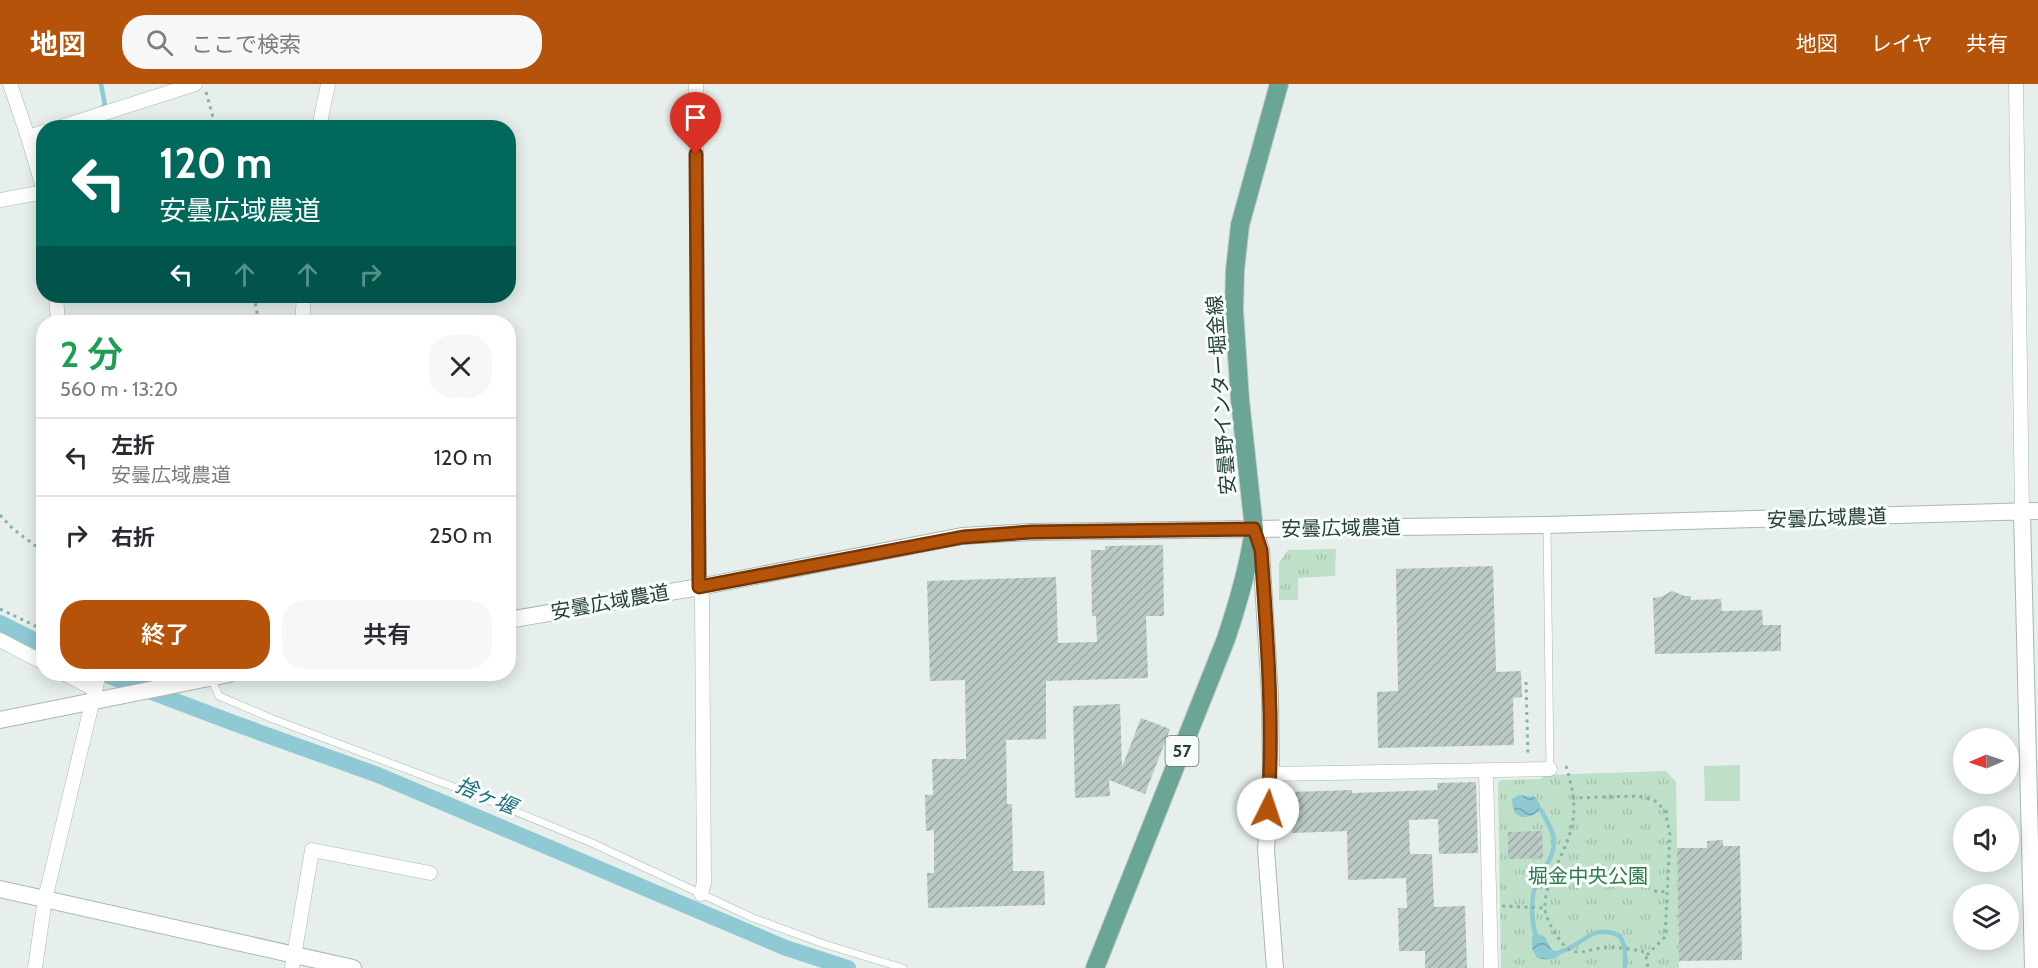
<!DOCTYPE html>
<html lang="ja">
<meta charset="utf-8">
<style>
:root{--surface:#fff;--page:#f7f7f7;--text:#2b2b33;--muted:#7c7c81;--line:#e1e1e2;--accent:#b45309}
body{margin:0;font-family:Cabin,"Noto Sans JP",sans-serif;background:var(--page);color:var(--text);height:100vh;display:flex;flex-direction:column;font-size:22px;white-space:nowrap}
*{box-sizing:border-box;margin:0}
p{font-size:20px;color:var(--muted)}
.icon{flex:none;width:33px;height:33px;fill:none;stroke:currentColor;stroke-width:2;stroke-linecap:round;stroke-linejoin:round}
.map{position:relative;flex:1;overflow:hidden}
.panel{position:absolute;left:36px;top:231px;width:480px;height:366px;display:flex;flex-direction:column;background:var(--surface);border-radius:24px;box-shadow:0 3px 15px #0003}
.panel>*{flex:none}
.hud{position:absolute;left:36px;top:36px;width:480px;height:183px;border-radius:24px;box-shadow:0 3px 15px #0003;background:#00695c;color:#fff;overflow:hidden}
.needle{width:39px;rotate:268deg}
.fabs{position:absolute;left:1953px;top:644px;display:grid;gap:12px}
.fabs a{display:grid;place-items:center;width:66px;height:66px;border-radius:50%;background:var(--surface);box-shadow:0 3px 15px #0003;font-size:30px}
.pin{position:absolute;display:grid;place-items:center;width:51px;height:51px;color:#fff;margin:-62px -26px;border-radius:50% 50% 50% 0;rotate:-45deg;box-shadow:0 0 6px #0007}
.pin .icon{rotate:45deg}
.me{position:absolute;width:66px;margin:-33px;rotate:4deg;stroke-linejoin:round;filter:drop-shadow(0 0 4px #0008)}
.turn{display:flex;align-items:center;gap:21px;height:126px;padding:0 24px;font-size:27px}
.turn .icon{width:78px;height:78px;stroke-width:2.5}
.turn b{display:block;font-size:42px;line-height:51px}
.lanes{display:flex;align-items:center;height:57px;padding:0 24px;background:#0003;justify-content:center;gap:30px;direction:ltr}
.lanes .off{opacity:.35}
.round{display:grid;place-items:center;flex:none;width:63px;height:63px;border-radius:24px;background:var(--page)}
.headline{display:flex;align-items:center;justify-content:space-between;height:102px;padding:0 24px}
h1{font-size:36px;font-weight:600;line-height:45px;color:#1e9e55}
.action{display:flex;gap:12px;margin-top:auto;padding:12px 24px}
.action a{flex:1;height:69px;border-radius:24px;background:var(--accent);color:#fff;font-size:24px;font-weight:600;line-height:69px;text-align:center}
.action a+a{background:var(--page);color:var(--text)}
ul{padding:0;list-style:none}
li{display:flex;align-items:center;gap:18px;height:78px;padding:0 24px;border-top:2px solid var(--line)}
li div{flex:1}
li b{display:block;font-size:22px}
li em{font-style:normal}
header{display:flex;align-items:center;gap:36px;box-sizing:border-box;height:84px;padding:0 30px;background:var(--accent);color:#fff}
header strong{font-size:28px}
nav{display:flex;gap:33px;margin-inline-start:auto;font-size:21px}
.search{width:420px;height:54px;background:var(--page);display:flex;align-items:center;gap:15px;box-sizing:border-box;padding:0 21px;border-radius:24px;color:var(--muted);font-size:22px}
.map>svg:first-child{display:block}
.grass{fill:url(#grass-tufts)}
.pitch{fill:#bfe0c8}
.water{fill:url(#water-waves)}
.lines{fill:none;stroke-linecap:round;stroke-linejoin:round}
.stream{stroke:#8ec9d4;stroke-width:4.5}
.canal{stroke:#8ec9d4;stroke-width:16}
.building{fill:url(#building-hatch)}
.service-casing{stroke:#a8b8b2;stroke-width:8}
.minor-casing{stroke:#a8b8b2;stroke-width:15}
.tertiary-casing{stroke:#a8b8b2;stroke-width:18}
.primary-casing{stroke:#c2cac8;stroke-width:20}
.path{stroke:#86b3a5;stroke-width:3;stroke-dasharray:3 4.5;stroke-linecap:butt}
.service{stroke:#fff;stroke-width:7}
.minor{stroke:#fff;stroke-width:14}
.tertiary{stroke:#fff;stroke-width:16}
.primary{stroke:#6aa596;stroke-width:18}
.route-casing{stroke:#753606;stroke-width:15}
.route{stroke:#b45309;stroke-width:10}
.labels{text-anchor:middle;stroke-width:6;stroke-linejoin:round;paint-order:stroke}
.shield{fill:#f7fbf9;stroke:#637a73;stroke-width:1.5}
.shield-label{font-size:18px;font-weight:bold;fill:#24423a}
.street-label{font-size:20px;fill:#24423a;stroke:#f7fbf9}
.park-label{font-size:20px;fill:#2d7a4b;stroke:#f7fbf9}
.water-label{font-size:21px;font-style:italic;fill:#1c6f80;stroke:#f7fbf9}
</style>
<header>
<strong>地図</strong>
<div class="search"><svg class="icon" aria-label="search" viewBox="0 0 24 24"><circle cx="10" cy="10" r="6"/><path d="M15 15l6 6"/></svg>ここで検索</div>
<nav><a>地図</a><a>レイヤ</a><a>共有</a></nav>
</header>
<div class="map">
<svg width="2038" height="884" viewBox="0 0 2038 884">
<defs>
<pattern id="grass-tufts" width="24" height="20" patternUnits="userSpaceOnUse" patternTransform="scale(1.5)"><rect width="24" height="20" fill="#bfe0c8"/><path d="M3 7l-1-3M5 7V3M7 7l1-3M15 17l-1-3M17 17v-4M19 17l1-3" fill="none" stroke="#a4c1ad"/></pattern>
<pattern id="water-waves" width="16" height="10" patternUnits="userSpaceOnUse" patternTransform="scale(1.5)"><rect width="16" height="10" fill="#8ec9d4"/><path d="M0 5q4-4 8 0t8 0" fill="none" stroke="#74a5ad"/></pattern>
<pattern id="building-hatch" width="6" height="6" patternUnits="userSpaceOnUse" patternTransform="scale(1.5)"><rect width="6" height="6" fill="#bbcac4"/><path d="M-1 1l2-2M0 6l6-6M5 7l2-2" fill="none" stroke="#98a6a0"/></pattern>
</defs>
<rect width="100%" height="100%" fill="#e6efeb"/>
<path class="grass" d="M1336 465 1335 492 1298 494V516H1279V479L1288 466Z
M1666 687 1676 698 1679 884H1501L1498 699 1501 696 1541 695 1545 691Z"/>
<path class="pitch" d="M1740 681V717H1705L1704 682Z"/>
<path class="water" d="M1519 711 1535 713 1540 720 1541 726C1526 738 1512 735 1512 715Z
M1535 849 1544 852 1552 866 1561 869C1556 877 1546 876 1537 874L1532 864V852Z"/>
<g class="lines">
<path class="stream" d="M99 26 105 21 101 0
M114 594V590
M1537 854C1531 840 1530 812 1537 798 1543 784 1555 773 1554 756 1553 745 1546 736 1541 726
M1557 869C1583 863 1590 838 1620 852L1625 864V883"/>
<path class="canal" d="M0 539 44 561
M104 590 239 641 378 691 786 864 848 884"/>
</g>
<path class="building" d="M1163 461 1164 532H1146L1148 594 1046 597V655L1006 656 1007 720H1012L1013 787H1044L1045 821 928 824 927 789H934V746L926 747 925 711H933L932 675H966L965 596 930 597 927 497 1056 493 1058 559 1097 558 1096 532H1092L1091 466H1105V462Z
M1493 482 1496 588 1521 587 1522 613 1513 614 1514 661 1378 664 1377 608 1398 607 1396 485Z
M1672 507 1685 512H1691L1690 516 1721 515 1722 527 1762 526 1763 541H1781V567L1655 570 1653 514 1661 513Z
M1120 620 1122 683 1141 634 1170 645 1145 710 1109 696 1110 712 1075 714 1073 622Z
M1476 698 1478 769 1439 770 1438 735 1409 736 1410 770H1432L1434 823 1465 822 1467 884H1425V867H1399L1398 824H1407L1406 794 1348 796 1347 747 1292 749 1291 708 1352 706V709L1438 706 1437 699Z
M1542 747 1543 774 1508 775V748Z
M1723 756V762H1740L1742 876 1679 877 1677 764H1707V757Z"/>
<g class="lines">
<defs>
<path id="service" d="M1547 442 1550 685
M211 594 219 612 273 635 483 714 592 759 753 834 824 860 903 884"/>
<path id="minor" d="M10 0 28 53 44 107
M696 0 699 488 702 515 704 799 701 810
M2016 0 2022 428
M58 44 195 0
M319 44 328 0
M28 53 44 48
M0 116 44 108
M56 212 58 238
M302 238 304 212
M0 556 44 579
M65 590 94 605
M1486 687 1491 884
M1271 690 1550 685
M35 884 45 815 99 590
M292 884 312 766 430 789"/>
<path id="tertiary" d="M2022 428 2033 884
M1254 445 1261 466 1270 612 1271 690 1266 766 1275 884
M508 536 699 503 962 452 1031 448 1547 441 2038 427
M0 636 229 590
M0 805 353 884"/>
<path id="primary" d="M1095 884 1226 555C1238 519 1249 483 1254 445L1240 316 1234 226 1235 186 1240 141 1279 0"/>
</defs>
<use href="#service" class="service-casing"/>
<use href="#minor" class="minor-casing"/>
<use href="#tertiary" class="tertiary-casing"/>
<use href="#primary" class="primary-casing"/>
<path class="path" d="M206 8 216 44
M254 212 258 234
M0 431 13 445 44 468
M0 525 44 546
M1526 598 1528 672
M1566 682C1571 698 1576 720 1573 736 1569 765 1544 797 1545 823 1545 832 1551 842 1555 849 1559 855 1563 862 1570 866 1580 871 1591 865 1601 864 1614 862 1629 865 1642 867L1646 872 1648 884
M1572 714 1637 712 1654 716 1665 726 1670 751 1665 853 1646 872
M1654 807 1667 808
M1502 822 1545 824"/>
<use href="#service" class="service"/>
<use href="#minor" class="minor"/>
<use href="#tertiary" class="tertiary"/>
<use href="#primary" class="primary"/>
</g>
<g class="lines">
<defs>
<path id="route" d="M696 70 699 503 963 453 1031 448 1254 445 1261 466C1267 553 1274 639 1268 725"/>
</defs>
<use href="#route" class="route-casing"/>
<use href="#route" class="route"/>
</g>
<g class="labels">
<rect class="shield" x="1165.5" y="652" width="33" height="30" rx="4.5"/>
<g class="shield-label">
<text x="1182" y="673">57</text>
</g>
<g class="street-label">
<text transform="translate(1221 311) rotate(-94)" y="7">安曇野インター堀金線</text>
<text transform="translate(1827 434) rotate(-2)" y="7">安曇広域農道</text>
<text transform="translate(1341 444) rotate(-1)" y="7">安曇広域農道</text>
<text transform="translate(610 518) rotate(-10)" y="7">安曇広域農道</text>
</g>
<g class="park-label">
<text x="1588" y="799">堀金中央公園</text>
</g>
<g class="water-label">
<text transform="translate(486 712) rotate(23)" y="7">捨ヶ堰</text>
</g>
</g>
</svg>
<div class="fabs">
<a><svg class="needle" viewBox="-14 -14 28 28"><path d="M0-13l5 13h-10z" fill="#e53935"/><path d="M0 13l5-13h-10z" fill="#7c7c81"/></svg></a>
<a><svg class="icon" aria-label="sound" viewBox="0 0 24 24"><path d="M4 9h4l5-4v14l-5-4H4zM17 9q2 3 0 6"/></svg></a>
<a><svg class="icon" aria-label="layers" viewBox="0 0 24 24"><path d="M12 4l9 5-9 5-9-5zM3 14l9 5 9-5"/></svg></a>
</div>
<div class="pin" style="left:696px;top:70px;background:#d93025"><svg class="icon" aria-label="arrive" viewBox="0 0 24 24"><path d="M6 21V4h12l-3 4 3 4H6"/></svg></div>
<svg class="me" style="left:1268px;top:725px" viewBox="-20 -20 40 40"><circle r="19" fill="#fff"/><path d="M0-13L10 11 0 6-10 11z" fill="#b45309"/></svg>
<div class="hud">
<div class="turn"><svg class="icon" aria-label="left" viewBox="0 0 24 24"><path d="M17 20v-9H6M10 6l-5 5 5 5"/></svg><div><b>120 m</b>安曇広域農道</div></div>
<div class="lanes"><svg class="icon" aria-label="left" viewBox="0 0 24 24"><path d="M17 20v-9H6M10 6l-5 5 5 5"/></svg><svg class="icon off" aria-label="ahead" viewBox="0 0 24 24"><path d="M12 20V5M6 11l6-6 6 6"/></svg><svg class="icon off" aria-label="ahead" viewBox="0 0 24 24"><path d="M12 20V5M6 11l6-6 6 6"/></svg><svg class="icon off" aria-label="right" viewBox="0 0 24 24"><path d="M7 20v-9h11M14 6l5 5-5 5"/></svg></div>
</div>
<section class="panel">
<div class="headline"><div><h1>2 分</h1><p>560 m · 13:20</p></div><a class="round"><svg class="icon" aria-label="close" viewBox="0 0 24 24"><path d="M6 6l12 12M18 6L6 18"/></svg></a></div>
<ul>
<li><svg class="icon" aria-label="left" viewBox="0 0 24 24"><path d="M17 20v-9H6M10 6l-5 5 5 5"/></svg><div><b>左折</b><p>安曇広域農道</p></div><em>120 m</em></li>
<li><svg class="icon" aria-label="right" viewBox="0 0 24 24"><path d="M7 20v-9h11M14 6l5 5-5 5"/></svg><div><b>右折</b></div><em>250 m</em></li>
</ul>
<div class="action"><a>終了</a><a>共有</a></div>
</section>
</div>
